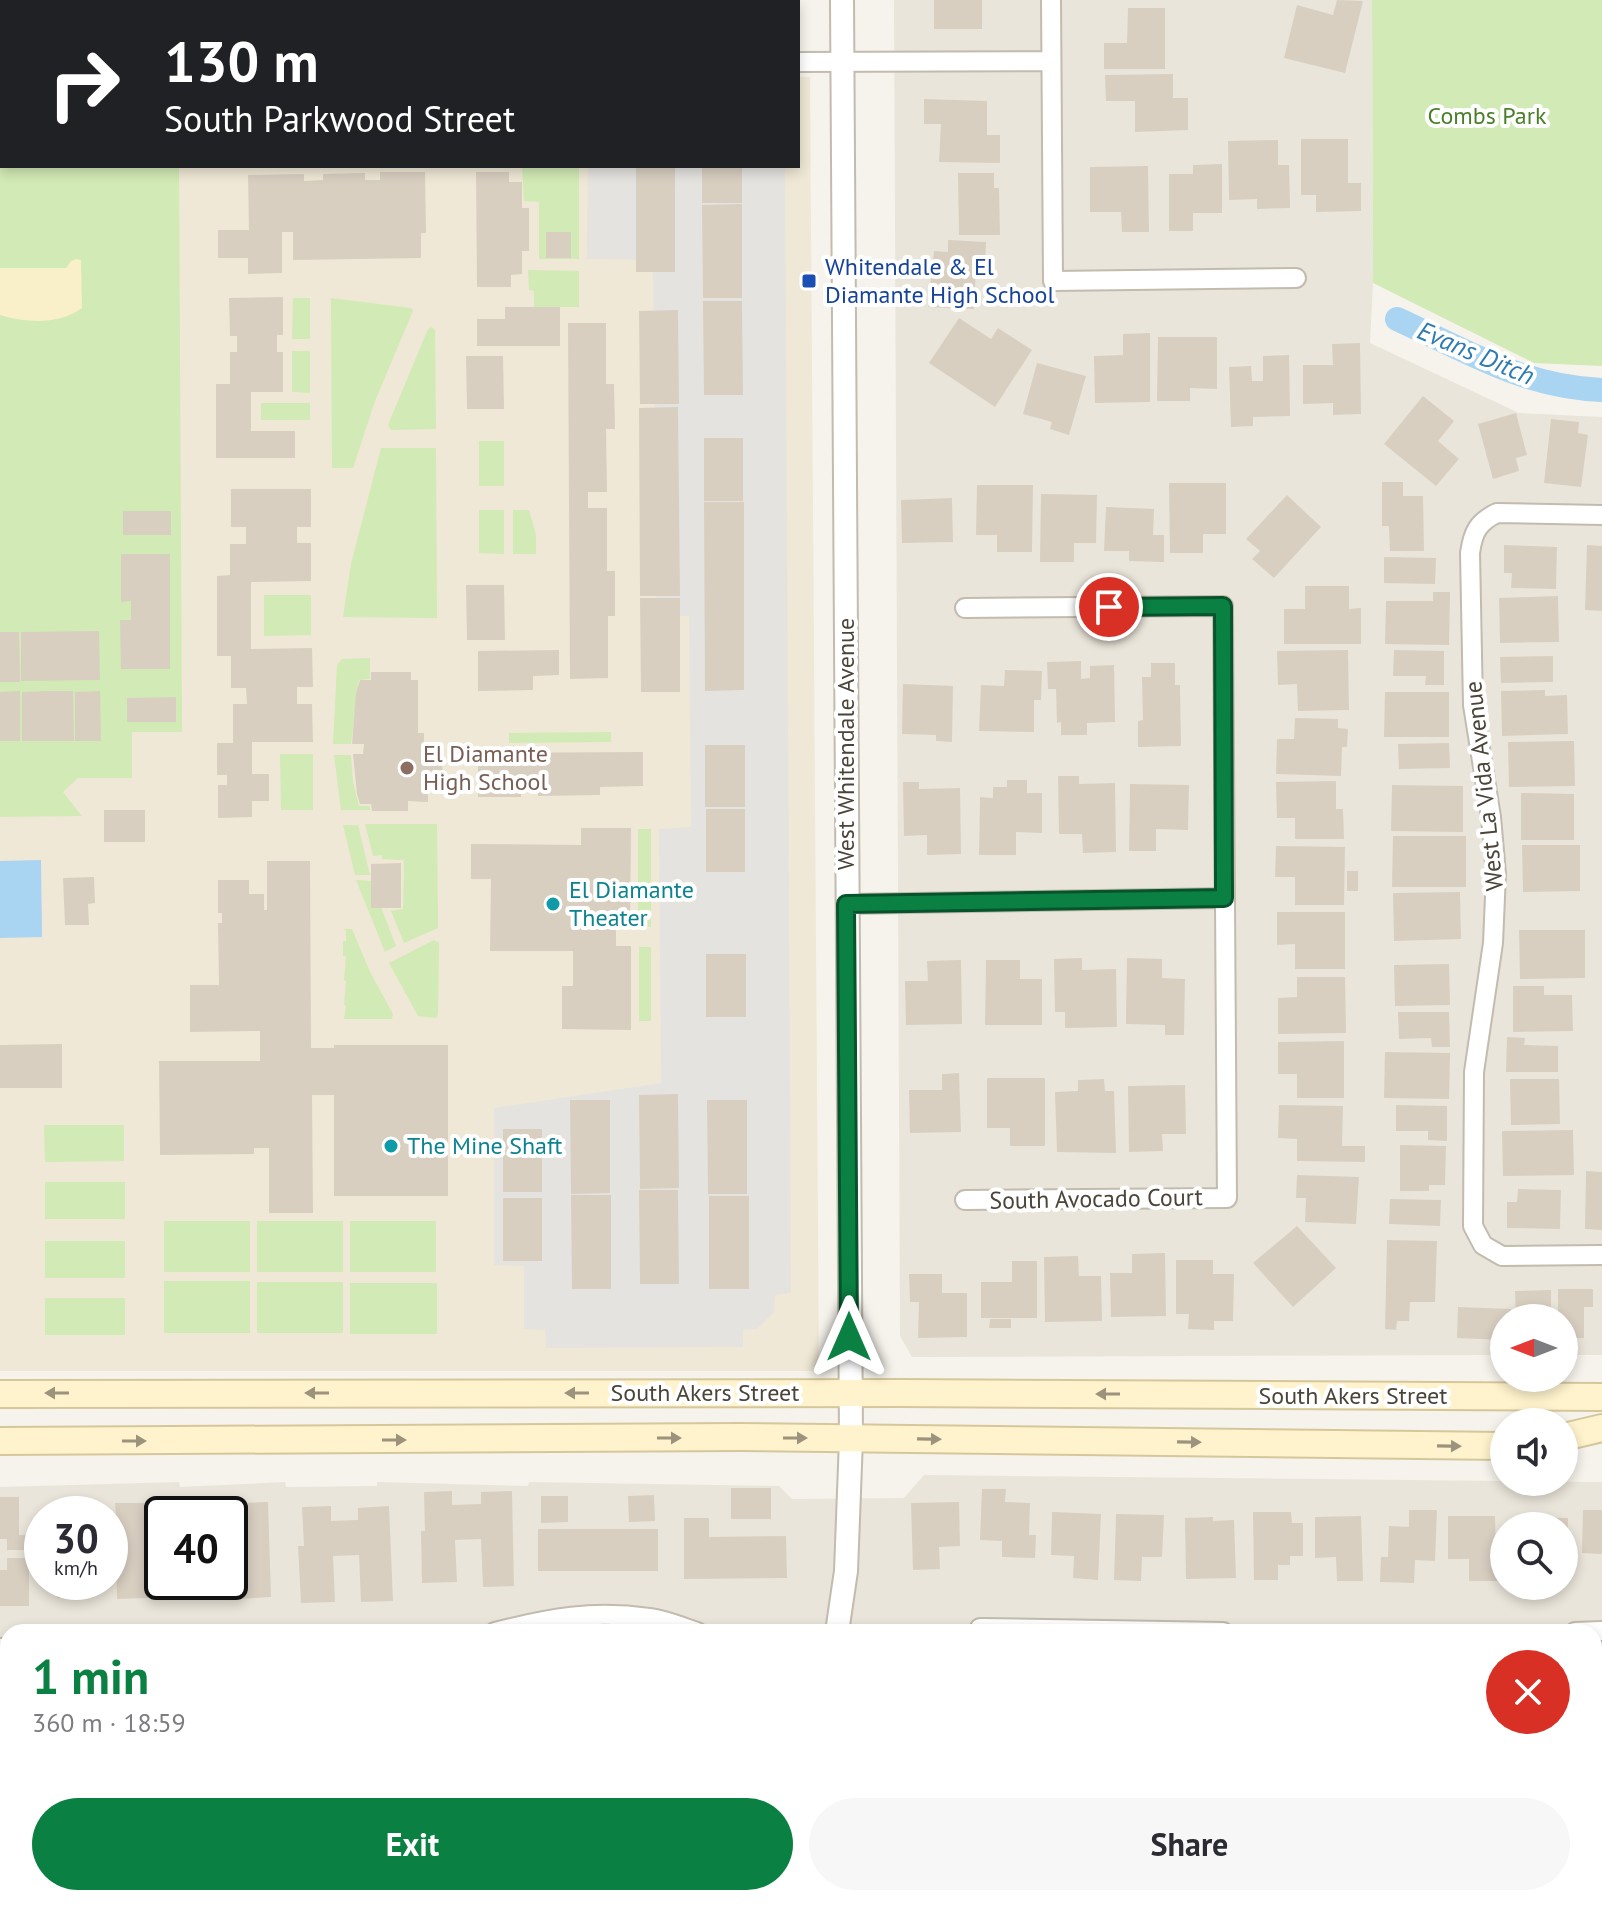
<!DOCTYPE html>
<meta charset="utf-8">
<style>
:root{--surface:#fff;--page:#f7f7f7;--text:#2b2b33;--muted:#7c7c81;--accent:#0b8043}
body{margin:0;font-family:"PT Sans",sans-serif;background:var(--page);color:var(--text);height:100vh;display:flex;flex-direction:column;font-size:30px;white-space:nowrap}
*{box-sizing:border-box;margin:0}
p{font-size:26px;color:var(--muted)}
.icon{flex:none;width:44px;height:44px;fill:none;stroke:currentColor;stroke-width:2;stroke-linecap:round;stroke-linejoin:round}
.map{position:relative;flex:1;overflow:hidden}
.drawer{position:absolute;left:0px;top:1624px;width:1602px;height:282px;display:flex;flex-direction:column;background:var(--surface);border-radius:24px 24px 0 0;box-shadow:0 4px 12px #0003}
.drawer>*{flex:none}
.top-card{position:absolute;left:0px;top:0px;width:800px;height:168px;box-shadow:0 4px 12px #0003;background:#202124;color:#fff;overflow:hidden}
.needle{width:52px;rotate:270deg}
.tools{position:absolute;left:1490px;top:1304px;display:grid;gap:16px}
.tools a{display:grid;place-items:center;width:88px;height:88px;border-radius:50%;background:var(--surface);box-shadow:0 4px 12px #0003;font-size:40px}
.speed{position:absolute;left:24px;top:1496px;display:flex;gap:16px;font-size:40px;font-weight:700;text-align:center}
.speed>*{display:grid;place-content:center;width:104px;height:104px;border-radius:50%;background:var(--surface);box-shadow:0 4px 12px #0003;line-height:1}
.speed small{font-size:20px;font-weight:400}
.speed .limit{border:4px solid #111;border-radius:12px;background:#fff;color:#111}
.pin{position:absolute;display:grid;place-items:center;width:68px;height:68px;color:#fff;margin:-34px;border:4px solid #fff;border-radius:50%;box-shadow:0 2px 8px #0007}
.me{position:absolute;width:88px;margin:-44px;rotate:0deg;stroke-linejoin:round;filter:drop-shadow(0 0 6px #0008)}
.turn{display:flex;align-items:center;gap:28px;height:168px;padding:0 32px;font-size:36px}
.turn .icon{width:104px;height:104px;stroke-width:2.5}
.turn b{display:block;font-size:56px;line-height:68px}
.round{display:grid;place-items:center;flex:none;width:84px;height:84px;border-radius:42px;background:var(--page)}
.head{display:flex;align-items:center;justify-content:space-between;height:136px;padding:0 32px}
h1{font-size:48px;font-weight:600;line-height:60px;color:var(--accent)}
.button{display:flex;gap:16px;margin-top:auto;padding:16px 32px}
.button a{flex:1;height:92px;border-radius:48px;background:var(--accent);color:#fff;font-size:32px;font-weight:600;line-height:92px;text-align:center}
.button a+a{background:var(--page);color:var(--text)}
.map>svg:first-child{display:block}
.residential{fill:#eae5da;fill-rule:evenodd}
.education{fill:#efe8d6}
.green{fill:#d2eab5}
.sand{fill:#f9efc9}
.parking{fill:#e5e3e0}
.water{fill:#a9d4f2}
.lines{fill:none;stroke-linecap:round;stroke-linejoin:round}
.canal{stroke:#a9d4f2;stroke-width:24}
.building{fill:#d8cfc1}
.minor-casing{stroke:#c2bbae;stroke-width:22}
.tertiary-casing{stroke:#c2bbae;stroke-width:26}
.secondary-casing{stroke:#d6c79b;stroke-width:30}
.minor{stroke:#fff;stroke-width:18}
.tertiary{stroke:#fff;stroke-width:22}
.secondary{stroke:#fff3cd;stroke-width:26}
.oneway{fill:#9c937c}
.route-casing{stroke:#07532c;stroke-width:20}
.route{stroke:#0b8043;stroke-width:14}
.transit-dot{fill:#1a4fb4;stroke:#fff;stroke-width:3}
.education-dot{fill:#8d6e63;stroke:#fff;stroke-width:3}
.culture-dot{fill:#0f9aa8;stroke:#fff;stroke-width:3}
.labels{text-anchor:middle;stroke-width:8;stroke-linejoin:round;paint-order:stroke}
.park-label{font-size:24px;fill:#4a7f2a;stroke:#fff}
.transit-label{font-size:24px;fill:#164399;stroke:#fff;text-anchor:start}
.street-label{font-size:24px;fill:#4b4439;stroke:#fff}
.education-label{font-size:24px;fill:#785e54;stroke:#fff;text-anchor:start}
.culture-label{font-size:24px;fill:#0d838f;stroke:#fff;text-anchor:start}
.water-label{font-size:26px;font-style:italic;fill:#2e7ab2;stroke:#fff}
</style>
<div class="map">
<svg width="1602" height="1905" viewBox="0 0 1602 1905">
<rect width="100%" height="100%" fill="#f6f3ec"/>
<path class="residential" d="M0 0H795V2H2L0 50Z
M894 0H1372L1373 283 1370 343 1519 413 1602 417V1355H1564V1318H1504V1355L912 1357 900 1336Z
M924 1475 1602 1482V1905H0V1487L179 1482 180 1487 285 1482 286 1487 377 1486V1482L528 1486 529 1482 779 1486 792 1499 904 1498ZM42 1514H110V1582H42ZM162 1514H230V1582H162ZM1504 1526H1564V1586H1504ZM8 1632H1594V1898H8Z"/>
<path class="education" d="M798 77H810L819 1371H0V92H2V166H798Z"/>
<path class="green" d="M1372 0H1602V366L1534 363 1373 283Z
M0 98 2 166H179L182 732H132V778H78L63 792 82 816 0 817Z
M579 166V259H539V202L524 201 522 167Z
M528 270 579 271V307H534V291L529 290Z
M293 298H310V339H292Z
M331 298 411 308 413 311 375 401 353 468H332Z
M432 327 435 330 436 429 391 430 388 425 428 329Z
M292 351H310V393L292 392Z
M261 403H310V420H261Z
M479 441H504V486H479Z
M381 448H436L437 618 343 617 351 564Z
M479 510H504V554L479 553Z
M513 510H529L536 535V554H513Z
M264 595H311V635L264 636Z
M370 658V679L359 680 351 744H333L337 665 342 659Z
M611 732V742L509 743V733Z
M280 754H313V810H281Z
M334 755H351L353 782 359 806H370V810H341Z
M365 824H437L438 928 404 943 391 911 403 909 404 860 382 859V855L373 856Z
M343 825H358L370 875H355Z
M638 829H651V927H638Z
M356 880 371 881 396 946 385 952Z
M343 929H352L370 972 393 1014 392 1019H344L346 1006 344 1005 346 981 344 980 346 956H343V941H346V931Z
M434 940 439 943 438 1014 436 1018 418 1016 389 963Z
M639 947H651V1021H639Z
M44 1125H124V1161L45 1162Z
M45 1182H125V1219H45Z
M164 1221H250V1272H164Z
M257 1221H343V1272H257Z
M350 1221H436V1272H350Z
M45 1241H125V1278H45Z
M164 1281H250V1333H164Z
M257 1282H343V1333H257Z
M350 1283H437V1334H350Z
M45 1298H125V1335H45Z"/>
<path class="sand" d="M76 259 81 260 82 308C59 325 26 323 0 315V268H66L71 261Z"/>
<path class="parking" d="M588 166H785L791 1293 775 1295 774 1312 757 1329 743 1330V1347L546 1348 545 1330 524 1329V1266L494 1265V1108L661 1083 659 829 691 827 689 616H656L653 260 587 259Z"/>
<path class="water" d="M41 860 42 937 0 938V861Z"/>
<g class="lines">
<path class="canal" d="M1397 319C1467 351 1523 387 1602 390"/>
</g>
<path class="building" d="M934 0H982V29H934Z
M1337 0 1363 1 1345 73 1284 58 1297 5 1333 15Z
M1128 8H1165V69H1104V43H1127Z
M1173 74V98H1188V130L1135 132V101H1106L1105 75Z
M924 99 987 101V135H1000V163L939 162 941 124H924Z
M1301 139H1348V183H1361V211L1316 212V195H1301Z
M1278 140V165H1289L1290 208 1257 209V199L1229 200 1228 141Z
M1222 164V213H1193V231H1169V174H1193V165Z
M636 166H675V272H636Z
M702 166H742V203H702Z
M1148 166 1149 232H1122L1121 212H1090V167Z
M380 172H425L426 233H421V258L293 260V232H282V273L248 274V258H218V230H249L248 175 304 174V181L323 180V174L365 173V180H380Z
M476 172H509V182H522V208H529V251H522V274L511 275V287H477Z
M958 173H994V188H999L1000 235H959Z
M742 204V298H703L702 205Z
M546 232H571V258H546Z
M948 240 986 242 985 269H976L974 309 928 307 934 251 948 252Z
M283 297V335H277V352H283V392H251V431H295V458H216V384H230V352H237V336H230L229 298Z
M703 301H742L743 395H704Z
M505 307H560V346H477V319H505Z
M678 310 679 404H640L639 311Z
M959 318 991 339 998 328 1032 350 995 407 929 363Z
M568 323H606V384H614L615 429H606L607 492H588V508H607V571H615V616H608V678L570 679Z
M1150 333V402L1095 403 1094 356 1123 355V334Z
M1158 337H1217V389L1190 388V401H1157Z
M1360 343 1361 414 1333 415V403L1303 404V365H1333L1332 344Z
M1289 355 1290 416 1253 417V426L1231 427 1229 367 1251 366 1252 381H1263V356Z
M466 356H503L504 409H467Z
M1037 363 1086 376 1069 435 1050 429 1052 422 1023 414Z
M1423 396 1454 421 1438 441 1459 459 1436 486 1384 444Z
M678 407 680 596H640L639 408Z
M1516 413 1527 455 1516 458 1519 471 1493 479 1478 424Z
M1551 419 1579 422 1578 433 1588 435 1581 487 1544 483Z
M704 438H743V501H704Z
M1382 482H1403V496H1423L1424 551H1390L1389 526H1382Z
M1169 483H1226V534H1203V553H1170Z
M977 485H1033L1032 552H997V535H976Z
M231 489H311V527H297V543H311V581L251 582V649L312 648 313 687H297V704H312L313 742H252V774H269V801H252V817L218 818V785H227V775H217V743H233V704H247L246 688H231V656H217V576L230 575V544H246V527H231Z
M1041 494 1097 495 1096 543H1074V562H1040Z
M1287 495 1321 527 1274 578 1252 559 1260 551 1246 539Z
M952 498 953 542 902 543 901 500Z
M704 502H744V690L705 691Z
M1106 507 1154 509 1153 535H1164V562L1129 561V551H1104Z
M123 511H171V535H123Z
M1504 545 1557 547 1556 589 1511 588 1512 573H1504Z
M1587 545 1602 546V611L1585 610Z
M121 554H170V669H121L120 620H131V601L121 602Z
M1384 557 1436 558 1435 584 1384 583Z
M466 585H504L505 640H467Z
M1305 586H1349V609L1361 608V644H1284V609H1305Z
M1433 592H1450L1449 645 1385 644 1386 601H1433Z
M1558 596 1559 642 1500 643 1499 598Z
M640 598H680V692H641Z
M99 631 100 680 21 681V632Z
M0 632H19L20 682H0Z
M559 650V675L533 676V690L478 691V651Z
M1348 650 1349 710 1298 711 1297 684 1278 685 1277 651Z
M1394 650 1444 651V685H1425L1426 676H1393Z
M1553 656V682L1501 683 1500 657Z
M1081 661V679L1090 678V666L1114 665 1115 722 1087 723V735H1061V722L1057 723 1056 689H1048L1047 662Z
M1151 663H1175V685H1180L1181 746 1138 747V721L1143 720 1142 677H1151Z
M1005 670 1042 671 1041 700H1034V732L979 731 981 685 1004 686Z
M371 672H411V680H418V733H424V754H442L443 787H428V802L408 801V811H372L371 804H360L357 794 353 754H363L364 744H352L356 694 360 680H371Z
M903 684 953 686 952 742 936 741V735L902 734Z
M1545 690V696L1567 695 1568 734 1502 736 1501 691Z
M20 691V741H0V692Z
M47 691H73L74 741H22V692Z
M100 691 101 741H75V692Z
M1385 692H1449V737H1384Z
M176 697V722H127V698Z
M1295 718 1338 719V728L1348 729 1347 747H1342L1341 776 1276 774 1277 739H1294Z
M1574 741 1575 786 1509 787 1508 742Z
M1449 743 1450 768 1399 769 1398 744Z
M705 745H745V807H705Z
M643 752V786L600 787V795L538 796V788H521V797H478V753Z
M1058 776H1079V784L1115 783 1116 852 1083 853 1082 834H1059Z
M1007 780H1027V793H1042V833L1016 832V855H979L980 797 993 798V787H1007Z
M1336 781V809H1343L1344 839H1295V818H1277L1276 782Z
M903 782H919V789L960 788 961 854 927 855V835L904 836Z
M1130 784 1189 785 1188 830 1156 829V851H1129Z
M1392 785 1463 786V832L1391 831Z
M1521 793 1574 794V840H1521Z
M706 809H745V872H706Z
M104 810H145V842H104Z
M581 828H631L630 928H616V946H631V1030L562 1029V986H573V951H490L491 879H471V844L581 845Z
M1393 836H1466V887H1392Z
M1522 845H1580V891L1523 892Z
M1276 846 1345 847 1344 905H1295V877H1275Z
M267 861H310L311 1048H334V1045H448V1196H334V1095H312L313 1213H269V1148H254V1154L160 1155 159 1061H260V1031L190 1032V985H219L218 923H222V913H218V880H249V894H264V910H267Z
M401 863V908H371V864Z
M1347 871H1358V891H1347Z
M94 877 95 903 88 904 89 925H65L63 878Z
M1460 892 1461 939 1394 941 1393 893Z
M1277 912H1345V969H1295V944L1277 945Z
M1519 930H1585V978L1520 979Z
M706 954H746V1017H706Z
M1082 958V970L1116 969 1117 1027 1065 1028V1012H1055L1054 959Z
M1127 958 1162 959V978L1185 979 1184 1035H1165V1025L1126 1024Z
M961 960 962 1024 906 1025 905 981H928L927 961Z
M986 960H1020V979H1042V1025H985Z
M1449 964 1450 1005 1395 1006 1394 965Z
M1297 977H1345L1346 1033 1278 1034V998L1297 997Z
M1513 986H1544V995H1572L1573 1031 1513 1032Z
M1398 1012H1449L1450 1047H1432L1431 1038 1399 1039Z
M1507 1037 1525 1038 1524 1045 1558 1046V1072H1506Z
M1344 1041V1098H1297V1074H1278V1042Z
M62 1044V1088H0V1045Z
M1385 1052 1450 1053 1449 1099 1384 1098Z
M959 1073 961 1132 910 1133 909 1090H942V1074Z
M987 1078H1045V1146H1010V1128H987Z
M1104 1079 1105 1091H1114L1116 1153 1057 1152 1055 1092 1078 1091V1080Z
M1510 1079H1559L1560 1124 1511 1125Z
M1185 1085 1186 1134H1162L1163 1151 1129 1152 1128 1086Z
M678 1094 679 1188 640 1189 639 1095Z
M570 1100H610V1193L571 1194Z
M707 1100H747V1194H708Z
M1279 1105 1343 1106 1342 1146H1365V1162L1297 1161V1139L1278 1138Z
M1396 1105 1447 1106V1141L1428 1140V1131H1396Z
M503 1129H542V1192H503Z
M1573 1130 1574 1175 1503 1176 1502 1131Z
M1400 1145 1446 1146 1445 1185H1429V1191H1400Z
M1586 1171 1602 1172V1230L1585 1229Z
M1297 1175 1359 1177 1356 1224 1305 1222 1306 1198H1296Z
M1518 1189 1561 1190 1560 1229 1507 1228V1202H1517Z
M639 1190H678L679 1284H640Z
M571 1195H611V1289H572Z
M709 1196H749V1289H709Z
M503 1198H542V1261H503Z
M1390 1199 1441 1200 1440 1226 1389 1224Z
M1297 1226 1336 1268 1293 1307 1253 1263Z
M1387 1240 1437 1241 1435 1302H1410L1409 1321H1397L1396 1330 1385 1329Z
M1165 1253 1166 1316 1111 1317 1110 1273H1132V1254Z
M1078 1256 1079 1276H1101L1102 1321 1045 1322 1044 1257Z
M1176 1260H1213V1274H1234L1233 1321H1214V1330L1188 1329 1189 1314H1176Z
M1012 1261H1037V1318H981V1282H1012Z
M909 1274H942V1293H967V1337L918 1338 919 1302H910Z
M1558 1289H1593V1307H1584V1338H1564V1318H1558Z
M1551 1290V1318H1516L1515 1291Z
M1458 1307 1511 1309V1318H1504V1340L1457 1338Z
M990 1319H1011V1328H989Z
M731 1488H771V1519H731Z
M982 1489H1006L1005 1502 1030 1503 1029 1535H1036L1035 1558 1002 1557V1541L980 1540Z
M452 1491V1505L481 1504V1492L512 1491 514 1586 483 1587 481 1539 455 1540 457 1582 422 1583 421 1531H425L424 1492Z
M654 1495 655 1521 629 1522 628 1496Z
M541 1496H568V1522L541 1523Z
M0 1497H19V1535H31V1550H7V1539H0Z
M208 1502 209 1514H181L180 1503Z
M268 1502 271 1597 239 1599 237 1550 230 1551V1515H237V1503Z
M959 1502 960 1546 939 1547 940 1569 913 1570 911 1503Z
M86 1503V1514H59V1504Z
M115 1503H146L148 1598 117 1599 116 1552H110V1516H116Z
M331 1506V1521L358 1520V1508L389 1506 393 1601 361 1602 359 1555 333 1556 335 1602 301 1603 298 1546H304L302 1507Z
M1409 1510H1437L1435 1561 1415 1560 1414 1583 1380 1582 1381 1557H1388L1389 1526 1409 1527Z
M1583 1510H1602V1554L1582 1553Z
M1052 1512 1101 1514 1098 1580 1073 1578 1074 1556 1051 1555Z
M1253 1512H1291L1292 1523H1303V1556H1290V1565H1278V1580H1254Z
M1116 1514 1164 1515 1162 1557H1142L1141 1581 1114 1580Z
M1361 1516 1363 1581H1337L1336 1557 1315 1558V1517Z
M1448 1516H1495L1496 1557H1502L1503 1581H1469V1559H1448Z
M1213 1517V1521L1234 1520 1236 1578 1186 1579 1185 1518Z
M1519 1517 1568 1518 1567 1559H1564V1526H1519Z
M684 1518H709V1537L786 1536 787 1578 684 1579Z
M538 1529H658V1571H538Z
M7 1558H29V1606H0V1570H7Z
M56 1582H91L92 1598H57Z
M178 1582H214V1598L179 1599Z
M1594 1702H1602V1727H1594Z
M0 1727H8V1771H0Z
M1594 1741H1602V1772H1594Z
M0 1785H8V1840H0Z
M1602 1824V1852H1594V1825Z
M0 1848H8L9 1904H0Z
M1594 1867H1602V1893H1594Z
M76 1898H126L124 1905H74Z
M273 1898H333L334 1905H274Z
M396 1898H442V1905H397Z
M1316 1898H1372V1905H1316Z
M1418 1898H1480V1905H1418Z"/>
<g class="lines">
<defs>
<path id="minor" d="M1051 0 1053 281 1296 278
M798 62 1051 61
M0 68H2
M1602 515 1497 513C1478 522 1473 532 1470 553L1473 705 1491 817 1496 874 1493 943 1474 1072 1473 1226 1483 1245 1502 1256 1602 1255
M846 904 1224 898
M965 1200 1227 1198 1223 606 965 608
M980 1628 1223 1632
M495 1632C550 1618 593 1610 649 1618 665 1620 682 1627 697 1632
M1575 1632 1602 1631
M0 1648H8
M488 1898V1905
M1266 1898V1905
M1537 1898V1905"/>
<path id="tertiary" d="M837 1632 846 1571 851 1439 842 0
M788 1905 789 1898"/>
<path id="secondary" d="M0 1394 900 1393 1602 1397
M1564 1437 1602 1428
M0 1441 740 1437 1504 1446"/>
</defs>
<use href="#minor" class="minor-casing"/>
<use href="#tertiary" class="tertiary-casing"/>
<use href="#secondary" class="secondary-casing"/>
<use href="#minor" class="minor"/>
<use href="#tertiary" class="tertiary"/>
<use href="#secondary" class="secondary"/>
</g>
<defs><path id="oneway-solid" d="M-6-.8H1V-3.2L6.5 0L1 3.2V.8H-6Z" transform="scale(2)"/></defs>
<g class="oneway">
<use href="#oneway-solid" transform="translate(57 1393) rotate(180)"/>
<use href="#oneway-solid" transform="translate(317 1393) rotate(180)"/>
<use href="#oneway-solid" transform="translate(577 1393) rotate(-180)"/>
<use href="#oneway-solid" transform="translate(1108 1394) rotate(-180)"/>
<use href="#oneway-solid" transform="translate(669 1438)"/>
<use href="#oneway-solid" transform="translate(795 1438)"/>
<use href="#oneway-solid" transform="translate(929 1439) rotate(1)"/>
<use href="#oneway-solid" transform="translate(394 1440)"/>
<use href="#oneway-solid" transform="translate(134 1441)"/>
<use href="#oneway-solid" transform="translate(1189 1442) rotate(1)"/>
<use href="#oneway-solid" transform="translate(1449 1446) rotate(1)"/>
</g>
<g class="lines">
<defs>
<path id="route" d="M849 1337 846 904 1224 898 1223 606 1109 607"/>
</defs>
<use href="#route" class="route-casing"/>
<use href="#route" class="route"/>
</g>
<rect class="transit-dot" x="801" y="273" width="16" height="16" rx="4"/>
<circle class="education-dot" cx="407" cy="768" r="8"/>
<g class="culture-dot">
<circle cx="553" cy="904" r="8"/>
<circle cx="391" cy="1146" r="8"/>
</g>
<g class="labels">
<g class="park-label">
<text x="1487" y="124">Combs Park</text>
</g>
<g class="transit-label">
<text x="825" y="275">Whitendale &amp; El<tspan x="825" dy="28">Diamante High School</tspan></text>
</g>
<g class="street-label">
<text transform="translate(846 744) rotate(-90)" y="8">West Whitendale Avenue</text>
<text transform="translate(1484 786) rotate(-96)" y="8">West La Vida Avenue</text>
<text transform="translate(1096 1199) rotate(-1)" y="8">South Avocado Court</text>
<text x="705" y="1401">South Akers Street</text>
<text x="1353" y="1404">South Akers Street</text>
</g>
<g class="education-label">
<text x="423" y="762">El Diamante<tspan x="423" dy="28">High School</tspan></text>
</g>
<g class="culture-label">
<text x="569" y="898">El Diamante<tspan x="569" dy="28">Theater</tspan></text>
<text x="407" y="1154">The Mine Shaft</text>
</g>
<g class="water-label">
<text transform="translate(1476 353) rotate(23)" y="9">Evans Ditch</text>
</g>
</g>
</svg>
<div class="tools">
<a><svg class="needle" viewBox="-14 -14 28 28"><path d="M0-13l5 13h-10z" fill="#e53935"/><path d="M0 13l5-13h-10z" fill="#7c7c81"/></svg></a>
<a><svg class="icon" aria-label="sound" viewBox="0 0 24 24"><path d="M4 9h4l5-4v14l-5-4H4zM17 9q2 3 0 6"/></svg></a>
<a><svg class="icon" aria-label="search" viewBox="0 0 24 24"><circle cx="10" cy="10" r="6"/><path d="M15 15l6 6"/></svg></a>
</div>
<div class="speed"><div>30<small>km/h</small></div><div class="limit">40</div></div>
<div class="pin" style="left:1109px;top:607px;background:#d93025"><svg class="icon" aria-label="arrive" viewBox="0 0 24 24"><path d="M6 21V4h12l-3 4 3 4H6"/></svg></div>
<svg class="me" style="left:849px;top:1337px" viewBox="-20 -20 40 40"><path d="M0-17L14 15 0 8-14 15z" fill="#0b8043" stroke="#fff" stroke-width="4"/></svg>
<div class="top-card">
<div class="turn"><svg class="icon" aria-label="right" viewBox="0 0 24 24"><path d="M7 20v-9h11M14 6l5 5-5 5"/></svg><div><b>130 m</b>South Parkwood Street</div></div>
</div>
<section class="drawer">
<div class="head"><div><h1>1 min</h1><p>360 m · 18:59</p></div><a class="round" style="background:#d93025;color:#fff"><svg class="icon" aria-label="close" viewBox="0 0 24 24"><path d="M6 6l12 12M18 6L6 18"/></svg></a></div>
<div class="button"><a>Exit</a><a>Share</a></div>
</section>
</div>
